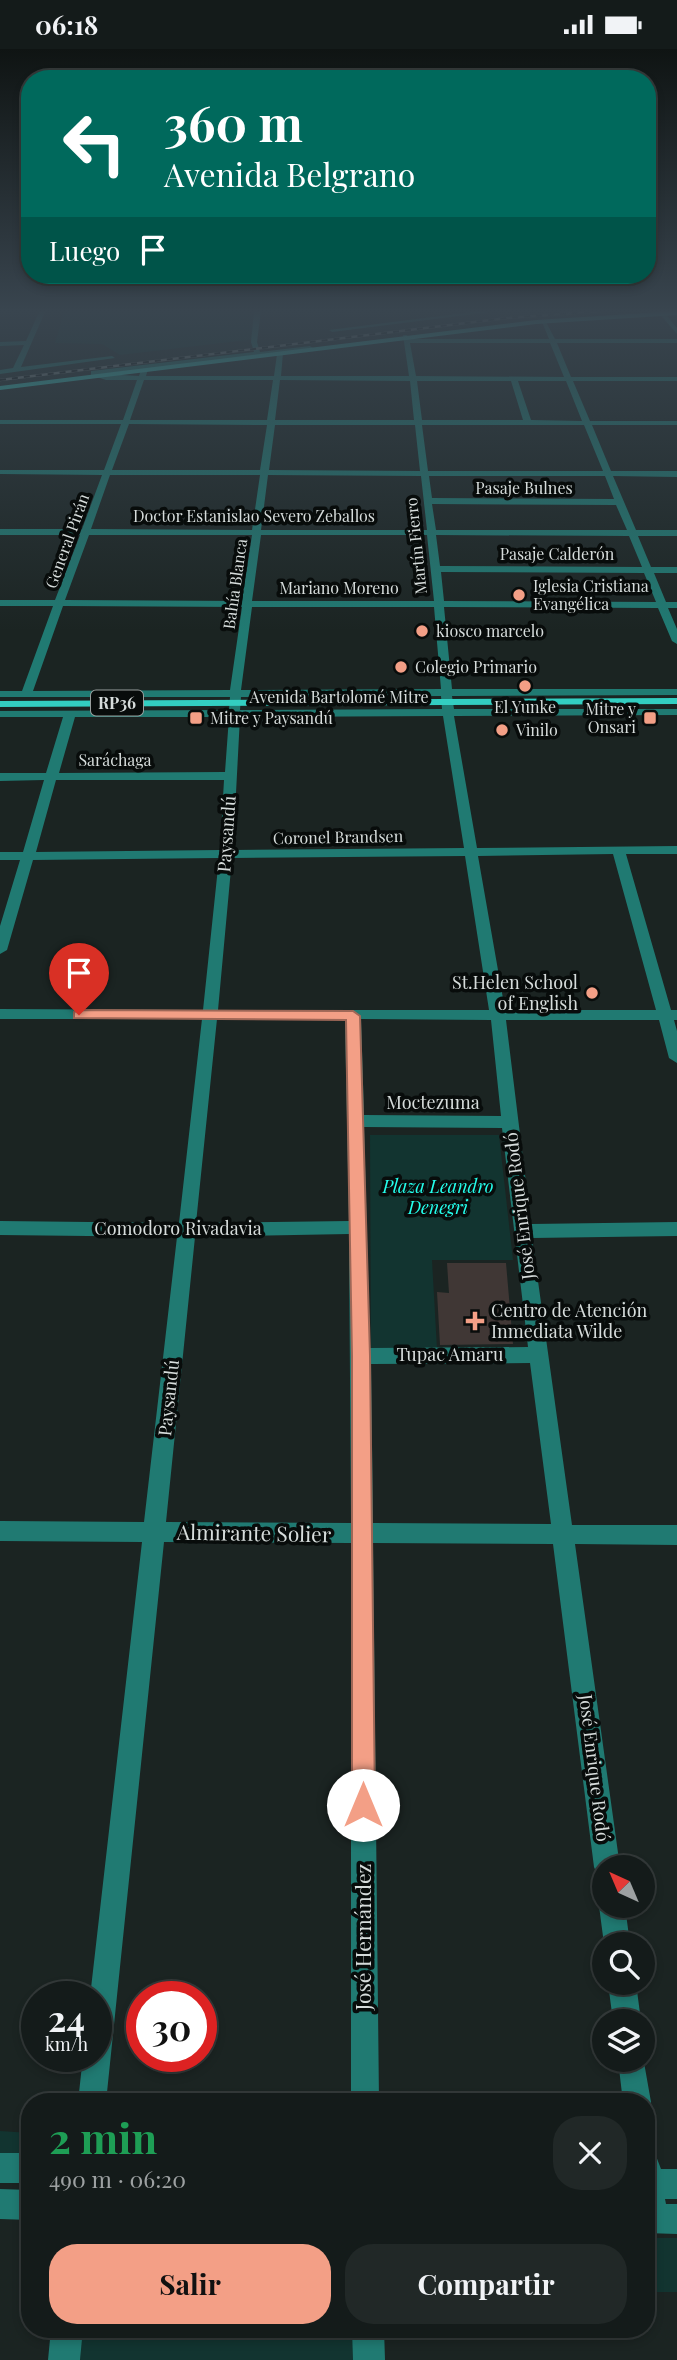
<!DOCTYPE html>
<html lang="es">
<meta charset="utf-8">
<style>
:root{--surface:#141b1a;--page:#212827;--text:#f1f3f6;--muted:#9da1a2;--line:#333939;--accent:#f39f86}
body{margin:0;font-family:"Playfair Display",serif;background:var(--page);color:var(--text);height:100vh;display:flex;flex-direction:column;font-size:26px;white-space:nowrap}
*{box-sizing:border-box;margin:0}
p{font-size:23px;color:var(--muted)}
.icon{flex:none;width:38px;height:38px;fill:none;stroke:currentColor;stroke-width:2;stroke-linecap:round;stroke-linejoin:round}
.map{position:relative;flex:1;overflow:hidden}
.drawer{position:absolute;left:21px;top:2044px;width:634px;height:245px;display:flex;flex-direction:column;background:var(--surface);border-radius:28px;box-shadow:0 4px 10px #0003,0 0 0 2px var(--line)}
.drawer>*{flex:none}
.top-card{position:absolute;left:21px;top:21px;width:635px;height:214px;border-radius:28px;box-shadow:0 4px 10px #0003,0 0 0 2px var(--line);background:#00695c;color:#fff;overflow:hidden}
.needle{width:46px;rotate:316deg}
.controls{position:absolute;left:592px;top:1806px;display:grid;gap:14px}
.controls a{display:grid;place-items:center;width:63px;height:63px;border-radius:50%;background:var(--surface);box-shadow:0 4px 10px #0003,0 0 0 2px var(--line);font-size:35px}
.speed{position:absolute;left:21px;top:1932px;display:flex;gap:14px;font-size:35px;font-weight:700;text-align:center}
.speed>*{display:grid;place-content:center;width:91px;height:91px;border-radius:50%;background:var(--surface);box-shadow:0 4px 10px #0003,0 0 0 2px var(--line);line-height:1}
.speed small{font-size:18px;font-weight:400}
.speed .limit{border:10px solid #d22;background:#fff;color:#111}
.pin{position:absolute;display:grid;place-items:center;width:60px;height:60px;color:#fff;margin:-72px -30px;border-radius:50% 50% 50% 0;rotate:-45deg;box-shadow:0 0 7px #0007}
.pin .icon{rotate:45deg}
.me{position:absolute;width:77px;margin:-38px;rotate:0deg;stroke-linejoin:round;filter:drop-shadow(0 0 5px #0008)}
.turn{display:flex;align-items:center;gap:24px;height:147px;padding:0 28px;font-size:32px}
.turn .icon{width:91px;height:91px;stroke-width:2.5}
.turn b{display:block;font-size:49px;line-height:60px}
.then{display:flex;align-items:center;height:66px;padding:0 28px;background:#0003;gap:14px;font-size:26px}
.round{display:grid;place-items:center;flex:none;width:74px;height:74px;border-radius:28px;background:var(--page)}
.headline{display:flex;align-items:center;justify-content:space-between;height:119px;padding:0 28px}
h1{font-size:42px;font-weight:700;line-height:52px;color:#1e9e55}
.primary-button{display:flex;gap:14px;margin-top:auto;padding:14px 28px}
.primary-button a{flex:1;height:80px;border-radius:28px;background:var(--accent);color:#111;font-size:28px;font-weight:700;line-height:80px;text-align:center}
.primary-button a+a{background:var(--page);color:var(--text)}
.status{display:flex;justify-content:space-between;align-items:center;height:49px;padding:0 35px;background:var(--surface);direction:ltr}
.status svg{height:19px;fill:currentColor}
.map>svg:first-child{display:block}
.green{fill:#123430}
.building{fill:#403735}
.lines{fill:none;stroke-linecap:round;stroke-linejoin:round}
.minor{fill:#207a72;fill-rule:evenodd}
.major{fill:#33cec1;fill-rule:evenodd}
.rail-casing{stroke:#79817f;stroke-width:2.5}
.rail{stroke:#080c0b;stroke-width:2;stroke-dasharray:6;stroke-linecap:butt}
.route{fill:#f39f86;stroke:#9e6757;stroke-width:2}
.poi-dot{fill:#f39f86;stroke:#080c0b;stroke-width:2.5}
.labels{text-anchor:middle;stroke-width:7;stroke-linejoin:round;paint-order:stroke}
.far-street-label{font-size:16px;fill:#d6dcdb;stroke:#080c0b}
.far-poi-label{font-size:16px;fill:#d6dcdb;stroke:#080c0b;text-anchor:start}
.shield{fill:#080c0b;stroke:#989e9d;stroke-width:2}
.shield-label{font-size:16px;font-weight:bold;fill:#d6dcdb}
.street-label{font-size:18px;fill:#d6dcdb;stroke:#080c0b}
.poi-label{font-size:18px;fill:#d6dcdb;stroke:#080c0b;text-anchor:end}
.park-label{font-size:18px;font-style:italic;fill:#24ffed;stroke:#080c0b}
.near-street-label{font-size:21px;fill:#d6dcdb;stroke:#080c0b}
</style>
<div class="status"><b>06:18</b><svg viewBox="0 0 49 12"><path d="M0 12V9h3v3zM5 12V6h3v6zM10 12V3h3v9zM15 12V0h3v12zM26 1h20v11H26zM47 4h2v5h-2z"/></svg></div>
<div class="map">
<svg width="677" height="2311" viewBox="0 0 677 2311">
<rect width="100%" height="100%" fill="#1b2422"/>
<path class="green" d="M65 259H255L256 290 120 306 102 295 55 294Z
M370 1086H499L513 1211H432L437 1300H371Z
M0 2082 30 2084V2108L0 2104Z
M646 2189H677V2243H646Z
M83 2280H356V2311H80Z"/>
<path class="building" d="M447 1214H506L513 1295 440 1296 437 1243 449 1244Z"/>
<g class="lines">
<path class="minor" d="M0 259 413 260 261 262 257 293 260 303 310 297 313 299 283 304 281 327H409L403 286H407L409 290H549L542 273 545 271 555 290H677V294H557L571 328H677V332H573L590 372H677V376H592L611 422H677V428L613 427 636 481H677V487H638L651 518H677V524H654L666 553H677V559H668L677 580V595L672 592 658 559 444 558 452 640H677V646L452 647 454 660H677V666L454 667 477 799 677 797V805H626L671 961H677V971H674L677 982V1014L669 1009 659 971H506L531 1175 677 1173V1187L532 1189 572 1476H677V1496L575 1495 620 1818H604V1830L598 1827 594 1818 553 1495 373 1494 379 2053H351V1494L164 1493 106 2053H78L83 2007H96V1948H90L142 1493 0 1492V1472L144 1473 177 1188 0 1186V1172L179 1174 202 970H0V960L203 961 219 809 33 811 7 901 0 905V877L20 811H0V803H23L44 731 0 732V724H46L63 668H0V662L229 661 230 648H0V642H22L53 557H0V551H55L80 486H0V480H82L102 426 0 425V421H104L121 375H0V371H123L137 331H106L91 326V322L254 303 251 293 254 262 45 263 21 318 112 307 115 309 0 325V321L13 319 24 296 0 297V293L26 292 39 263H0ZM410 294H550L564 328 416 327ZM277 305 274 327H146L148 320ZM141 321 139 327 103 325ZM144 331H273L267 371H130ZM280 331 410 332 414 371H275ZM417 332H511L523 371H422ZM518 332H566L582 372 531 371ZM129 375 267 376 260 421H112ZM275 376H415L420 422 269 421ZM422 376H584L603 422H428ZM110 426H260L252 481 91 480ZM268 426 421 427 427 481H261ZM429 427H605L614 450 432 449ZM432 455 616 456 627 481H436ZM89 486H252L242 552 65 551ZM261 486H427L434 552H252ZM436 486 629 487 642 518 440 517ZM441 523 644 524 656 553 444 552ZM63 557 242 558 230 641 33 642ZM252 558H434L441 640 241 641ZM441 647 442 660 240 661 241 648ZM443 667 464 799 233 801 240 668ZM75 668H229L225 723 59 724ZM56 731H224L220 801 36 803ZM613 805 656 961H505L478 807ZM465 807 489 961H218L232 809ZM217 970H345L349 1172 196 1174ZM361 970 491 971 501 1067 364 1066ZM364 1078 502 1079 528 1298 370 1299ZM349 1185 351 1474 166 1473 195 1188ZM530 1314 551 1475 373 1474 371 1315Z
M504 259H522L332 283 329 281Z
M663 262 677 279V285L658 263Z
M604 1847V1857H625L630 1895H604L599 1857Z
M608 1934H636L641 1972H613Z
M642 2002 651 2053 646 2064V2053H623L618 2011H642Z
M646 2102 656 2107 661 2120H677V2150H665L666 2155H677V2185L646 2184Z
M0 2104H30V2134H0Z
M0 2140 30 2141V2171L0 2170Z
M51 2280H83L80 2311H48Z
M352 2280H384L385 2311H353Z"/>
<path class="major" d="M677 262V266L536 275 0 341V337L536 271Z
M677 649V655L0 658V652Z"/>
<defs>
<path id="rail" d="M0 331 507 269 642 259"/>
</defs>
<use href="#rail" class="rail-casing"/>
<use href="#rail" class="rail"/>
</g>
<linearGradient id="sky" x2="0" y2="1"><stop stop-color="#0f1413"/><stop offset="0.45" stop-color="#39454f"/><stop offset="1" stop-color="#39454f" stop-opacity="0"/></linearGradient>
<rect width="677" height="582" fill="url(#sky)"/>
<path class="route" d="M79 961 353 962 360 967 370 1307 375 1756 372 1764 363 1767 355 1764 352 1756V1307L346 971 74 969V963Z"/>
<g class="poi-dot">
<circle cx="519" cy="546" r="7"/>
<circle cx="422" cy="582" r="7"/>
<circle cx="401" cy="618" r="7"/>
<circle cx="525" cy="637" r="7"/>
<rect x="189" y="662" width="14" height="14" rx="3.5"/>
<rect x="643" y="662" width="14" height="14" rx="3.5"/>
<circle cx="502" cy="681" r="7"/>
<circle cx="592" cy="944" r="7"/>
<path d="M471.5 1261.5h7v7h7v7h-7v7h-7v-7h-7v-7h7z"/>
</g>
<g class="labels">
<g class="far-street-label">
<text x="524" y="445">Pasaje Bulnes</text>
<text x="254" y="473">Doctor Estanislao Severo Zeballos</text>
<text transform="translate(67 492) rotate(-70)" y="6">General Pirán</text>
<text transform="translate(416 497) rotate(-96)" y="6">Martín Fierro</text>
<text x="557" y="511">Pasaje Calderón</text>
<text transform="translate(235 535) rotate(-82)" y="6">Bahía Blanca</text>
<text x="339" y="545">Mariano Moreno</text>
<text x="339" y="654">Avenida Bartolomé Mitre</text>
<text x="115" y="717">Saráchaga</text>
<text transform="translate(338 788) rotate(-1)" y="6">Coronel Brandsen</text>
</g>
<g class="far-poi-label">
<text x="533" y="543">Iglesia Cristiana<tspan x="533" dy="18">Evangélica</tspan></text>
<text x="436" y="588">kiosco marcelo</text>
<text x="415" y="624">Colegio Primario</text>
<text x="525" y="664" text-anchor="middle">El Yunke</text>
<text x="636" y="666" text-anchor="end">Mitre y<tspan x="636" dy="18">Onsari</tspan></text>
<text x="210" y="675">Mitre y Paysandú</text>
<text x="516" y="687">Vinilo</text>
</g>
<rect class="shield" x="91" y="641.5" width="52" height="25" rx="5"/>
<g class="shield-label">
<text x="117" y="660">RP36</text>
</g>
<g class="street-label">
<text transform="translate(227 785) rotate(-86)" y="6">Paysandú</text>
<text x="433" y="1060">Moctezuma</text>
<text transform="translate(520 1157) rotate(-97)" y="6">José Enrique Rodó</text>
<text x="178" y="1186">Comodoro Rivadavia</text>
<text x="450" y="1312">Tupac Amaru</text>
<text transform="translate(169 1349) rotate(-84)" y="6">Paysandú</text>
<text transform="translate(594 1719) rotate(83)" y="6">José Enrique Rodó</text>
</g>
<g class="poi-label">
<text x="578" y="940">St.Helen School<tspan x="578" dy="21">of English</tspan></text>
<text x="491" y="1268" text-anchor="start">Centro de Atención<tspan x="491" dy="21">Inmediata Wilde</tspan></text>
</g>
<g class="park-label">
<text x="438" y="1144">Plaza Leandro<tspan x="438" dy="21">Denegri</tspan></text>
</g>
<g class="near-street-label">
<text transform="translate(254 1485) rotate(1)" y="7">Almirante Solier</text>
<text transform="translate(364 1888) rotate(-90)" y="7">José Hernández</text>
</g>
</g>
</svg>
<div class="controls">
<a><svg class="needle" viewBox="-14 -14 28 28"><path d="M0-13l5 13h-10z" fill="#e53935"/><path d="M0 13l5-13h-10z" fill="#9da1a2"/></svg></a>
<a><svg class="icon" aria-label="search" viewBox="0 0 24 24"><circle cx="10" cy="10" r="6"/><path d="M15 15l6 6"/></svg></a>
<a><svg class="icon" aria-label="layers" viewBox="0 0 24 24"><path d="M12 4l9 5-9 5-9-5zM3 14l9 5 9-5"/></svg></a>
</div>
<div class="speed"><div>24<small>km/h</small></div><div class="limit">30</div></div>
<div class="pin" style="left:79px;top:966px;background:#d93025"><svg class="icon" aria-label="arrive" viewBox="0 0 24 24"><path d="M6 21V4h12l-3 4 3 4H6"/></svg></div>
<svg class="me" style="left:363px;top:1756px" viewBox="-20 -20 40 40"><circle r="19" fill="#fff"/><path d="M0-13L10 11 0 6-10 11z" fill="#f39f86"/></svg>
<div class="top-card">
<div class="turn"><svg class="icon" aria-label="left" viewBox="0 0 24 24"><path d="M17 20v-9H6M10 6l-5 5 5 5"/></svg><div><b>360 m</b>Avenida Belgrano</div></div>
<div class="then">Luego<svg class="icon" aria-label="arrive" viewBox="0 0 24 24"><path d="M6 21V4h12l-3 4 3 4H6"/></svg></div>
</div>
<section class="drawer">
<div class="headline"><div><h1>2 min</h1><p>490 m · 06:20</p></div><a class="round"><svg class="icon" aria-label="close" viewBox="0 0 24 24"><path d="M6 6l12 12M18 6L6 18"/></svg></a></div>
<div class="primary-button"><a>Salir</a><a>Compartir</a></div>
</section>
</div>
